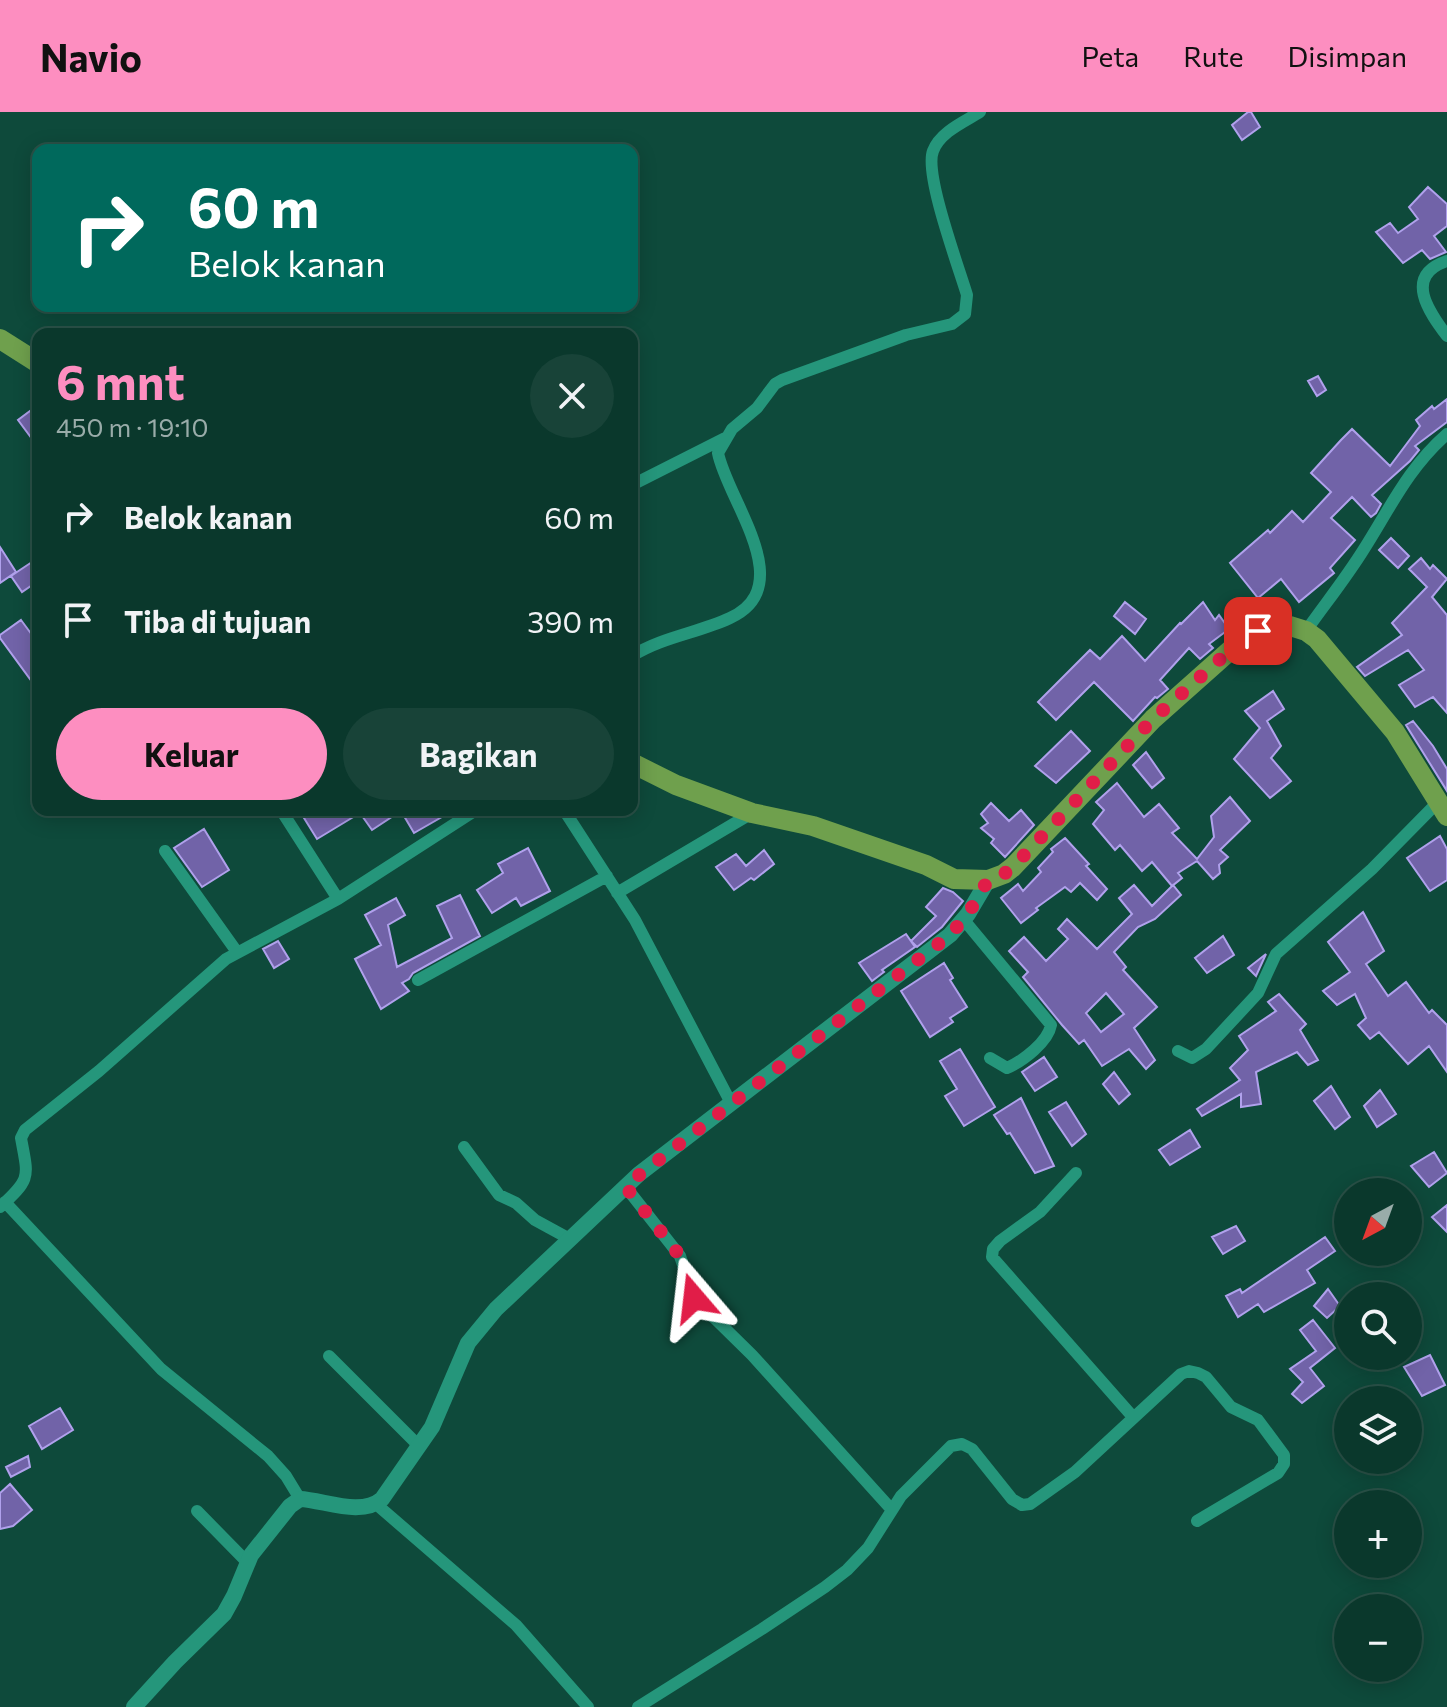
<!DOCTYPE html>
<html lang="id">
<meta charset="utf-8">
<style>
:root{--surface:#0a382c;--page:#184338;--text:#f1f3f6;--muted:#99aca9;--line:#2a5248;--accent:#fd8ec0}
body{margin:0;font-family:Commissioner,sans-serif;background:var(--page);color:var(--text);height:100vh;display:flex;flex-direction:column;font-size:30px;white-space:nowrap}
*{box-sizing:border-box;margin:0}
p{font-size:26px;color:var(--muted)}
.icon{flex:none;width:44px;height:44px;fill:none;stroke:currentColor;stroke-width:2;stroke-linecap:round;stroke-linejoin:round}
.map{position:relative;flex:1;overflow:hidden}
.details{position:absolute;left:32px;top:216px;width:606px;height:488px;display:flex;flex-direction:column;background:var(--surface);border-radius:16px;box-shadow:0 4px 20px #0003,0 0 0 2px var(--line)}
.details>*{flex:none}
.guide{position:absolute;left:32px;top:32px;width:606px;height:168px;border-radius:16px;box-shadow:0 4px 20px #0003,0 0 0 2px var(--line);background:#00695c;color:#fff;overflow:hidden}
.needle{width:52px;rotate:221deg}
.buttons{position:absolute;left:1334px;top:1066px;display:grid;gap:16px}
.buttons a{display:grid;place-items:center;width:88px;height:88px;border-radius:50%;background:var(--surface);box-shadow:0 4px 20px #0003,0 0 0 2px var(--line);font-size:40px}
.pin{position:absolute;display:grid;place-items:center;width:68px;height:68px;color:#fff;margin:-34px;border-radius:16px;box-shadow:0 4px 12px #0006}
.me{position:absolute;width:88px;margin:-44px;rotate:343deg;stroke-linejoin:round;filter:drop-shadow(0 0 6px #0008)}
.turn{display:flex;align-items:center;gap:28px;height:168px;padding:0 24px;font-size:36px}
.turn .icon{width:104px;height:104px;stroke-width:2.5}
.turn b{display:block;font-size:56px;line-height:68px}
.round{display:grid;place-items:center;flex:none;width:84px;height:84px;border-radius:42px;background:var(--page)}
.headline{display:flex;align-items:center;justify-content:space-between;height:136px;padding:0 24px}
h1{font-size:48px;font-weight:700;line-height:60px;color:var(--accent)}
.action{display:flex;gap:16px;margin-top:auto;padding:16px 24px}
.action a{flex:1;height:92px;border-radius:48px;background:var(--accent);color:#111;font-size:32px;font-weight:700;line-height:92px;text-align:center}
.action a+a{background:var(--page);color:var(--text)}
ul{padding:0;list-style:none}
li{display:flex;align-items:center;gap:24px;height:104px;padding:0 24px}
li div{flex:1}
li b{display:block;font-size:30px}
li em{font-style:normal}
header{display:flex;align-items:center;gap:48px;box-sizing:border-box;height:112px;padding:0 40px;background:var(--accent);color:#111}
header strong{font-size:38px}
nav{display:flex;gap:44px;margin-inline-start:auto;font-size:28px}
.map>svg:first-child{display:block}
.building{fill:#7163a8;stroke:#b0a1ec;stroke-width:2;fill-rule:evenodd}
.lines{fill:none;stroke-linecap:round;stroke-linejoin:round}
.minor{stroke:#25967b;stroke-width:12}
.tertiary{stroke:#25967b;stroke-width:16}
.primary{stroke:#6fa04d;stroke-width:20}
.route{stroke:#e11d48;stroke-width:14;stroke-dasharray:0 25.2}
</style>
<header>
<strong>Navio</strong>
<nav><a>Peta</a><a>Rute</a><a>Disimpan</a></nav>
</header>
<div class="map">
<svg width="1447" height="1595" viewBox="0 0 1447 1595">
<rect width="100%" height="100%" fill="#0e4a3b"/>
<path class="building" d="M1248 0H1251L1260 15 1242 28 1232 13Z
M1428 75 1447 92V114L1434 124 1446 140 1430 147 1422 138 1403 151 1376 120 1390 111 1398 121 1418 107 1409 95Z
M1318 264 1326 278 1317 284 1308 269Z
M1447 287V310L1415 334 1419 338 1410 349 1372 383 1381 392 1376 401 1371 405 1352 385 1331 406 1355 428 1330 456 1334 461 1299 490 1281 467 1258 486 1230 451 1268 418 1270 421 1292 399 1303 410 1331 380 1311 361 1341 328 1352 317 1390 354 1420 314 1416 308 1432 294 1434 297Z
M38 293V335L18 308Z
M1391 426 1409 444 1398 456 1379 438Z
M0 435 16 460 0 471Z
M38 446V469L22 480 11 464Z
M1421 446 1430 457 1433 453 1447 467 1432 485 1447 503V601L1433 585 1415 595 1399 573 1424 558 1408 538 1365 564 1357 555 1402 523 1392 511 1427 475 1409 457Z
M1125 490 1146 507 1135 522 1114 504Z
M1203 490 1215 508 1219 503 1229 517 1209 532 1213 536 1200 547 1189 536 1160 568 1168 577 1157 586 1155 585 1133 609 1094 570 1056 608 1038 590 1090 538 1100 547 1122 524 1145 549 1180 511 1181 512Z
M21 508 38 531V561L30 567 0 526V523Z
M1273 579 1284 597 1267 609 1281 634 1271 646 1291 669 1270 686 1234 647 1260 616 1245 599Z
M1413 609 1433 634 1447 657V679L1406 613Z
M1071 619 1090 639 1056 671 1035 654Z
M1146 640 1164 666 1152 676 1133 653Z
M1117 671 1144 705 1159 692 1179 716 1172 721 1197 747 1214 725 1211 704 1230 685 1250 709 1220 738 1228 745 1219 753 1220 761 1213 767 1197 749 1178 761 1182 766 1172 774 1152 750 1142 759 1120 733 1115 738 1093 712 1104 698 1096 690Z
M991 691 1009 709 1021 698 1034 713 1005 745 991 731 994 727 981 716 988 711 981 702Z
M299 698H454L414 721 401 699 372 718 360 701 317 727Z
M204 717 229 758 202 775 174 736Z
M1440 724 1447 737V768L1430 779 1407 746Z
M1065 726 1089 752 1086 754 1107 777 1097 788 1080 771 1071 780 1065 775 1036 796 1038 798 1021 811 1001 786 1018 772 1023 779 1041 760 1038 756 1053 740 1051 737Z
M528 736 550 779 521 794 516 786 492 801 477 778 503 761 498 752Z
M764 738 774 752 754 768 751 766 734 778 716 755 736 742 746 754Z
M1134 773 1152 794 1173 773 1181 783 1155 807 1138 815 1114 840 1126 855 1123 858 1157 895 1134 916 1155 948 1146 957 1129 937 1102 954 1084 928 1079 932 1062 913 1023 865 1028 860 1009 839 1024 825 1046 849 1068 827 1058 817 1067 807 1097 837 1132 802 1119 786ZM1106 881 1124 902 1101 920 1086 901Z
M943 776 953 780 963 789 942 815 917 835 911 829 936 804 926 795Z
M460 783 480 824 413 861 409 867 402 871 409 879 381 897 355 847 381 833 365 803 396 786 405 803 388 813 397 855 452 826 437 794Z
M1363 800 1384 839 1366 852 1388 884 1406 870 1429 901 1432 898 1447 913V960L1429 934 1408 952 1379 920 1370 927 1358 913 1366 906 1355 882 1337 893 1323 879 1350 860 1328 830Z
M906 822 915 835 882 858 884 860 872 869 859 851Z
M1223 824 1234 843 1207 861 1195 846Z
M278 829 289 847 274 856 263 837Z
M1266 842 1256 864 1248 856Z
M944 851 953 866 950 868 967 895 950 906 953 910 930 925 901 879Z
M1279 882 1306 912 1300 918 1318 948 1308 953 1297 940 1256 960 1261 992 1241 995V982L1202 1004 1197 997 1240 968 1230 956 1248 938 1239 924 1276 899 1268 890Z
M960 937 995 995 964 1014 945 984 957 977 940 949Z
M1044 945 1057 965 1035 979 1022 960Z
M1114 960 1130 982 1119 992 1103 972Z
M1331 974 1350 1005 1335 1017 1314 989Z
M1380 978 1396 1002 1377 1015 1364 994Z
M1021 986 1054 1054 1035 1061 1010 1021 1007 1022 994 1003Z
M1066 990 1086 1022 1072 1034 1049 1000Z
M1190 1018 1200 1035 1170 1053 1159 1038Z
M1434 1040 1447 1061 1429 1075 1411 1054Z
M1447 1093V1120L1432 1105Z
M1236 1114 1245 1129 1223 1142 1212 1125Z
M1325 1125 1335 1139 1307 1158 1315 1171 1264 1200 1258 1192 1238 1205 1226 1184 1240 1177 1242 1181Z
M1328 1177 1340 1194 1327 1206 1314 1194Z
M1313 1208 1335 1236 1310 1256 1324 1274 1302 1291 1292 1282 1303 1270 1290 1257 1316 1239 1300 1218Z
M1430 1243 1445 1273 1422 1284 1404 1255Z
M60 1296 73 1318 42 1337 29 1314Z
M28 1344 30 1355 11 1365 6 1355Z
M10 1372 32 1398 13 1414 0 1417V1381Z"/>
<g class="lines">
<path class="minor" d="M1447 149C1403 164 1429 200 1447 224
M632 373 725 326
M1306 519C1325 492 1346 466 1364 437 1390 396 1409 355 1447 322
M632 544C662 525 698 521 730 506 800 474 727 388 718 341L732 317 757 296 775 272 782 268 906 223 952 212 965 202 967 183C959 156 924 62 933 39 940 20 964 10 980 0
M281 698 338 787
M564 698 635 808 731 991
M165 739 237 840
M617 781 752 701
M964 808 1051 913C1048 930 1023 949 1007 956L990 946
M418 868 607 764
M1178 939 1192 946 1206 937 1258 881 1276 842 1372 757 1438 690
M464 1035 499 1083 516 1091 535 1108 568 1126
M1076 1061 1040 1100 1000 1129 993 1137 992 1145 1133 1305
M625 1074 680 1144 694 1186 752 1243 892 1398
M5 1090 161 1257 268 1344 286 1364 300 1387
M0 1095C32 1066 28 1065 21 1026L25 1018 99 959 226 847 338 787 476 698
M329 1244 419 1334
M376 1392 516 1513 588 1595
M197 1399 247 1450
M638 1595 762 1517 825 1475 847 1458 868 1436 901 1384 951 1334 962 1332 972 1337 1012 1387 1022 1393 1030 1392 1075 1360 1181 1262 1189 1259 1198 1261 1206 1265 1231 1295 1258 1308 1284 1343V1352L1278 1361 1197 1409"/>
<path class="tertiary" d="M134 1595 175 1550 224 1502 234 1484 251 1443 290 1394 300 1387C324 1388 361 1405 382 1387L432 1315 468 1231 496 1197 639 1062 950 823 968 802 988 768"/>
<path class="primary" d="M0 227 38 251
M632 651 676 673 752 701 813 714 926 753 954 767 988 768 1004 762 1013 755 1153 607 1244 526 1275 513 1290 514 1306 519 1317 527 1395 620 1447 704"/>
</g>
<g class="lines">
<path class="route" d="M694 1186 680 1144 625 1074 950 823 968 802 988 768 1004 762 1013 755 1153 607 1227 541 1258 519"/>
</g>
</svg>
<div class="buttons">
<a><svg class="needle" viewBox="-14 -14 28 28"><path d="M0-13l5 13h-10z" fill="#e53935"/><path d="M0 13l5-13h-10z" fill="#99aca9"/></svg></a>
<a><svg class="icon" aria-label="search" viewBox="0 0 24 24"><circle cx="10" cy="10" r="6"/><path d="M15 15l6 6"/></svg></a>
<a><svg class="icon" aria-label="layers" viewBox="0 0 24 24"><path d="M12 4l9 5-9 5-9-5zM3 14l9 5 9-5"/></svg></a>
<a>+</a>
<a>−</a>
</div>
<div class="pin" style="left:1258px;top:519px;background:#d93025"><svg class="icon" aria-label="arrive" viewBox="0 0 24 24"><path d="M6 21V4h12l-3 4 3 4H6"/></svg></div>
<svg class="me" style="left:694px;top:1186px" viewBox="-20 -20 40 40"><path d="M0-17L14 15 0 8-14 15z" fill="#e11d48" stroke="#fff" stroke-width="4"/></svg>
<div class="guide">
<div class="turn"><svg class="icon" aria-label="right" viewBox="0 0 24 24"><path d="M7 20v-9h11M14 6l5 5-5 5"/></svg><div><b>60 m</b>Belok kanan</div></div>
</div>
<section class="details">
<div class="headline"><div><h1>6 mnt</h1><p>450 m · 19:10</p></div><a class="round"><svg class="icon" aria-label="close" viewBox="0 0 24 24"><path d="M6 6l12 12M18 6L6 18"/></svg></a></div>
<ul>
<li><svg class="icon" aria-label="right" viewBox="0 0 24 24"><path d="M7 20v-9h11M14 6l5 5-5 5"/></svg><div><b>Belok kanan</b></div><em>60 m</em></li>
<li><svg class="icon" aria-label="arrive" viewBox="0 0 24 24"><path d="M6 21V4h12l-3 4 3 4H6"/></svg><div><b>Tiba di tujuan</b></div><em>390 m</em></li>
</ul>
<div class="action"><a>Keluar</a><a>Bagikan</a></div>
</section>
</div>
